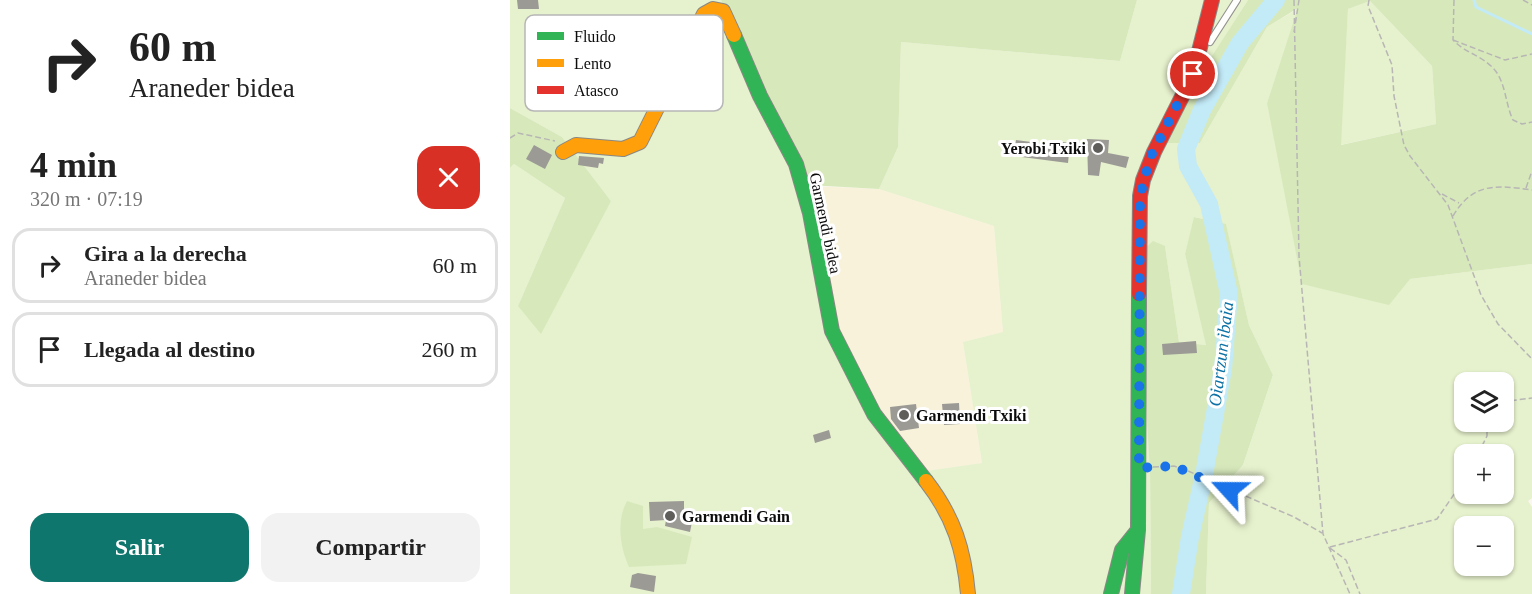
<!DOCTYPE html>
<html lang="es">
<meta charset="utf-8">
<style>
:root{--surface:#fff;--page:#f2f2f2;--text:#222;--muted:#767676;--line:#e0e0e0;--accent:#0f766e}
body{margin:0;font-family:"Times New Roman",serif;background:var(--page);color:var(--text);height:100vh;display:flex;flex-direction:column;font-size:22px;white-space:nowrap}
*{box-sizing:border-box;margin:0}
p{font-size:20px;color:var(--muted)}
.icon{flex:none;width:33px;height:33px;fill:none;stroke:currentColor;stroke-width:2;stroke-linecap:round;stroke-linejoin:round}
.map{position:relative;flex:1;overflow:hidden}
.side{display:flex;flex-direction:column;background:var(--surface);width:510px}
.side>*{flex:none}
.banner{background:#fff;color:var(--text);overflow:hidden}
.fabs{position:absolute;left:944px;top:372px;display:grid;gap:12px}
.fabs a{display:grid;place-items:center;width:60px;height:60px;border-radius:12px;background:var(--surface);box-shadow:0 2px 4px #0004;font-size:30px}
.pin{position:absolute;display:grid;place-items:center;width:51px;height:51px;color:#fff;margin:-26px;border:3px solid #fff;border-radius:50%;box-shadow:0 2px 6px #0007}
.me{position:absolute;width:66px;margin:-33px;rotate:294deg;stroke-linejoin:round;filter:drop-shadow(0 0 4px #0008)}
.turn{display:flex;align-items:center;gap:21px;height:126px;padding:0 30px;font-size:27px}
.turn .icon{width:78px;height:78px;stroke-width:2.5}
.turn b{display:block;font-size:42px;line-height:51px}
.round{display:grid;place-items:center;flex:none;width:63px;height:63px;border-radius:18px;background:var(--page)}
.overview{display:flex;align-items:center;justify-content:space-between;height:102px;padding:0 30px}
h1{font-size:36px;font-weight:700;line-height:45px}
.button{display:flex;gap:12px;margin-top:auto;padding:12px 30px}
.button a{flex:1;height:69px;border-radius:18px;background:var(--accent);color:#fff;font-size:24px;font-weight:700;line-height:69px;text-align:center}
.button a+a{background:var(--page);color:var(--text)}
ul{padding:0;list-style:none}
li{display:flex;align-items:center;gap:18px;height:75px;margin:0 12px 9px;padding:0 18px;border:3px solid var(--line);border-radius:18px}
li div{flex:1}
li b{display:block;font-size:22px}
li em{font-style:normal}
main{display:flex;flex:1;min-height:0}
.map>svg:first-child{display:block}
.farmland{fill:#f8f2da}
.green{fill:#e6f1cd;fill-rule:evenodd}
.forest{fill:#d7e9bb;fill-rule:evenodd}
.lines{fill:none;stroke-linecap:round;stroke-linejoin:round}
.stream{stroke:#c3eaf7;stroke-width:3}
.river{stroke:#c3eaf7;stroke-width:18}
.building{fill:#9c9a95}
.lane-casing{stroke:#93928e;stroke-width:8}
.fast-casing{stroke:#8a8885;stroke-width:16}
.slow-casing{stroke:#8a8885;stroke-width:16}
.jam-casing{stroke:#8a8885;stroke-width:16}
.path{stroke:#b7b6b5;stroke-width:1.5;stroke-dasharray:6 3;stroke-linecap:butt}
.lane{stroke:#fefefd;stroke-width:6}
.fast{stroke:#30b455;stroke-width:14}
.slow{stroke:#ff9f0a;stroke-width:14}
.jam{stroke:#e5322d;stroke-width:14}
.route{stroke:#1a73e8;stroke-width:10;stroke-dasharray:0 18}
.poi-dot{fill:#5f5e5b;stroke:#fff;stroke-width:2}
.labels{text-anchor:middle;stroke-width:6;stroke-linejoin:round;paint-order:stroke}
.poi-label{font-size:16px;font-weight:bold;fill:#0c0c0c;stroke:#fff;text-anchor:start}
.street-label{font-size:16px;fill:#0c0c0c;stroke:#fff}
.water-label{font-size:18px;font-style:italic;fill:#0d72a5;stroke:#fff}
.key{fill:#fff;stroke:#b6b6b6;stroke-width:1.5}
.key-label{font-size:16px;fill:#0c0c0c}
</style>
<main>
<section class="side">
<div class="banner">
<div class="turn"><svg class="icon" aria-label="right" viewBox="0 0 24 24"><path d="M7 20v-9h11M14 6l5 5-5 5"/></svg><div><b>60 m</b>Araneder bidea</div></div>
</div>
<div class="overview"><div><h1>4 min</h1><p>320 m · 07:19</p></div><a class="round" style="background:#d93025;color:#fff"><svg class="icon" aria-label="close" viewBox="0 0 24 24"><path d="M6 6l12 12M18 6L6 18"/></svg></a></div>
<ul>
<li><svg class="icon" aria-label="right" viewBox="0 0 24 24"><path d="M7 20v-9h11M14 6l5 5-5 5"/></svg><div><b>Gira a la derecha</b><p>Araneder bidea</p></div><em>60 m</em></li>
<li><svg class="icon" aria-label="arrive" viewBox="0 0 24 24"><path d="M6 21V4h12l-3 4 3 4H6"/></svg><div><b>Llegada al destino</b></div><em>260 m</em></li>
</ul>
<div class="button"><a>Salir</a><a>Compartir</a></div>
</section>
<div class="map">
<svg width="1022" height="594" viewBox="0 0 1022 594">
<rect width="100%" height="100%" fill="#faf7ef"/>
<path class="farmland" d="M298 186 369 189 484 226 493 332 453 342 472 463 409 472 325 332Z"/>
<path class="green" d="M0 0H211L298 185 325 332 409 472 472 463 453 342 493 332 484 226 369 189 388 147 391 42 610 61 627 0H738L647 143H690L757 27 789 8 757 103 900 279 1022 264V498L1018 501 1022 507V594H696L699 503 733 465 763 375 739 325 716 225 685 217 675 254 697 345 669 342 655 246 640 470 641 594H0V168L4 164 55 198 8 306 101 201 52 137 0 108ZM954 382H993V422H954ZM954 454H993V494H954ZM954 526H993V566H954Z
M860 1 922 66 926 124 830 145 838 9Z"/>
<path class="forest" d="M211 0H627L610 61 391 42 388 147 369 189 298 185Z
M738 0H1022V264L900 279 879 305 792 284 757 103 788 8 757 27 690 143H646ZM860 1 922 66 926 124 831 145 838 9Z
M0 108 52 137 101 201 31 334 8 306 55 198 4 164 0 168Z
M684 217 716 224 739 325 763 375 733 465 699 503 696 594H641L640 470 627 256 643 241 655 246 669 342 696 345 675 254Z
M117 501 133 506V529L147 527 182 537 176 564 119 567C110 547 106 521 117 501Z"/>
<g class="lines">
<path class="stream" d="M964 0 966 7 1022 34"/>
<path class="river" d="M671 594 680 537 694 475 713 369 719 294 699 204 678 166 676 149 692 110 730 43 766 0"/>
</g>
<path class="building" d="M7 0H28L29 9H8Z
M577 139 599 140 598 153 619 157 616 168 591 162 589 176 578 175Z
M506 140 552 146V142L560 143 558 163 504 156Z
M24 145 42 155 35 169 16 159Z
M69 156 94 158 93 164 89 163 88 168 68 165Z
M686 341 687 353 653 355 652 344Z
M449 403 450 424 434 425 432 404Z
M406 404 409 428 390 431 381 419 380 407Z
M319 430 321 438 305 443 303 435Z
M174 501V512L183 517 180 532 155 526 156 520 140 521 139 502Z
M128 573 146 576 144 592 120 587 122 575Z"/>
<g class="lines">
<defs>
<path id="lane" d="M700 42 727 0"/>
<path id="fast" d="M224 35 250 96 286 164 300 213 322 331 364 414 416 481
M601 594 612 550 628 530
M622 594 628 530 629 294"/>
<path id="slow" d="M53 152 66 145 113 149 130 142 194 14 203 9 213 11 224 35
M416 481C444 517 454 550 458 594"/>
<path id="jam" d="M629 294 630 196 633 180 644 152 683 75 702 0"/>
</defs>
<use href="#lane" class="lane-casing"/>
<use href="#fast" class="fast-casing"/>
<use href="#slow" class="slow-casing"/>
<use href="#jam" class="jam-casing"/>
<path class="path" d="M784 0 789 256 813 534 840 594
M859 0 858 6 882 65 884 96 894 145 900 156 938 205 971 295 988 324 1022 359
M944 0 943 40C954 52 970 55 982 67 996 80 995 104 1003 120L1012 124 1022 122
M1013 0 1022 5
M784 32 789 0
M943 40 995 60 1022 54
M0 138 8 133 45 141
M1016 188 1022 171
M932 194 949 203
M943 216C963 182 987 185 1022 190
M993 405 999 401 1022 398
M968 454 977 436V422
M643 467 664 466 678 471 784 517 812 533
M820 547 927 519 954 480
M820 548 836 560 850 594"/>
<use href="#lane" class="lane"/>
<use href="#fast" class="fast"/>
<use href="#slow" class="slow"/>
<use href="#jam" class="jam"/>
</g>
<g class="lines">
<path class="route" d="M683 74 640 158 630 196 629 468 664 466 719 490"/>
</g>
<g class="poi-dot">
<circle cx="588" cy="148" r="6"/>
<circle cx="394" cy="415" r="6"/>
<circle cx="160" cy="516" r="6"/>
</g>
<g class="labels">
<g class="poi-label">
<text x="576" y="154" text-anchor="end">Yerobi Txiki</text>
<text x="406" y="421">Garmendi Txiki</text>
<text x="172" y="522">Garmendi Gain</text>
</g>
<g class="street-label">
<text transform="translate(316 223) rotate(78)" y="6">Garmendi bidea</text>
</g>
<g class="water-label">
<text transform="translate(711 354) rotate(-83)" y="6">Oiartzun ibaia</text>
</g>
</g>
<rect x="15" y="15" width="198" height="96" rx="9" class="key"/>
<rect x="27" y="32" width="27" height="8" fill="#30b455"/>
<rect x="27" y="59" width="27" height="8" fill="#ff9f0a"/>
<rect x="27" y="86" width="27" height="8" fill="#e5322d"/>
<g class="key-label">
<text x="64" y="42">Fluido</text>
<text x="64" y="69">Lento</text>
<text x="64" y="96">Atasco</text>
</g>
</svg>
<div class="fabs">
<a><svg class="icon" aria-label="layers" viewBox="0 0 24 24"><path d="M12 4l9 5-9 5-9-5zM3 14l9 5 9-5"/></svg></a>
<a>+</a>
<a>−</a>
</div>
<div class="pin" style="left:683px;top:74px;background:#d93025"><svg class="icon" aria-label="arrive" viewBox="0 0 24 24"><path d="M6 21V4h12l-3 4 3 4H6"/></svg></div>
<svg class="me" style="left:719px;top:490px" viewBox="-20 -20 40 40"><path d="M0-17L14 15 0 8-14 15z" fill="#1a73e8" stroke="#fff" stroke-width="4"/></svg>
</div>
</main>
